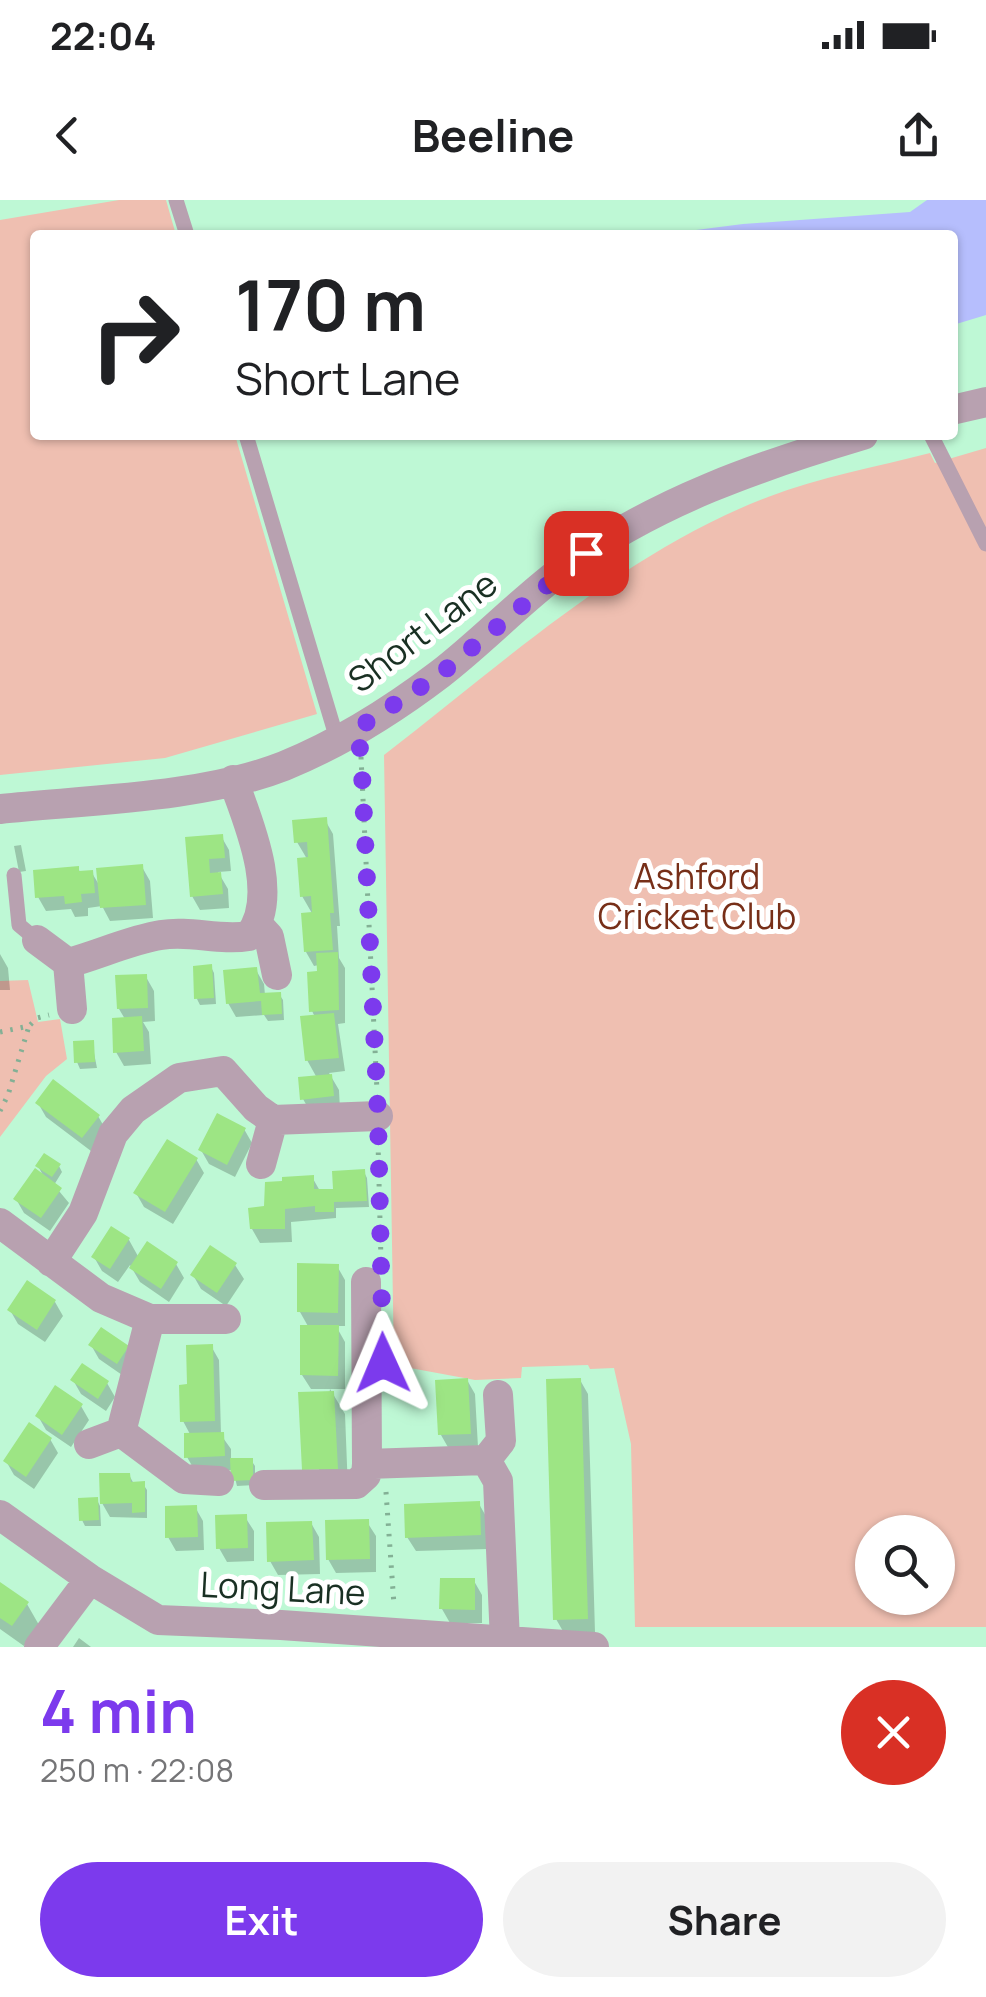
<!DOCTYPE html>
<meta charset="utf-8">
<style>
:root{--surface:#fff;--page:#f2f2f2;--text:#202124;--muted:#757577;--accent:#7c3aed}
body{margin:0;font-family:Manrope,sans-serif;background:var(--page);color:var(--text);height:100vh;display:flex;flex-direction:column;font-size:38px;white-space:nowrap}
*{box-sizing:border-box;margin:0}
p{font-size:32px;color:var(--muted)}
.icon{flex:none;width:55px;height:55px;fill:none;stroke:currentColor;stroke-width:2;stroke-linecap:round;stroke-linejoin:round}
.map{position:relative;height:1447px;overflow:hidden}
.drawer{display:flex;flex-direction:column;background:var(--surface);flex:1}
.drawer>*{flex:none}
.guide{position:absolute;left:30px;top:30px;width:928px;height:210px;border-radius:10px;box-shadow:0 2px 8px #0004;background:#fff;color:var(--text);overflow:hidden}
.tools{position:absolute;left:855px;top:1315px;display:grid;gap:20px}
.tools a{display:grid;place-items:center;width:100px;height:100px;border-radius:50%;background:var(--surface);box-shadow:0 2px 8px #0004;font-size:50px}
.pin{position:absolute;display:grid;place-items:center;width:85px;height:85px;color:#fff;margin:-42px;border-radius:20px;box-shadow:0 5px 15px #0006}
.me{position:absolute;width:110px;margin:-55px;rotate:359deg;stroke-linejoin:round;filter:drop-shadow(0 0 8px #0008)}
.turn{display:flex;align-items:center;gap:35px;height:210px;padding:0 40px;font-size:45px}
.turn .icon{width:130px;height:130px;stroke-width:2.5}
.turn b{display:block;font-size:70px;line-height:85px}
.round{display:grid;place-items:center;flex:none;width:105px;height:105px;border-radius:52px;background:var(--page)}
.summary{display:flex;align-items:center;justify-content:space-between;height:170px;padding:0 40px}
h1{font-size:60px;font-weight:700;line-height:75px;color:var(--accent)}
.cta{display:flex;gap:20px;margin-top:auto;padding:20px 40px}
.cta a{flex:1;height:115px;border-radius:60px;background:var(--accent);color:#fff;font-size:40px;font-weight:700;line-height:115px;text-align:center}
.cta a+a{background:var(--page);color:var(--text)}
.status{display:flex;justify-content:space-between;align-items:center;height:70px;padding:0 50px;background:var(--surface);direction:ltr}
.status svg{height:28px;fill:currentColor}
header{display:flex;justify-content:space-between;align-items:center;height:130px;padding:0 40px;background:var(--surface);font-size:45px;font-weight:700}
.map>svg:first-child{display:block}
.green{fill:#efbfb1;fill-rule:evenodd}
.water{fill:#b6befd}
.shadow{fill:#0003}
.building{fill:#9de584}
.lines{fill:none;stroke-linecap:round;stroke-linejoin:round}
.path{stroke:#83b095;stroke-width:5;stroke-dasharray:2.5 8;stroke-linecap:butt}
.lane{stroke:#b8a1b0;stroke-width:15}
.street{stroke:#b8a1b0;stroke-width:30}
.route{stroke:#7c3aed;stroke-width:18;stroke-dasharray:0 32.4}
.labels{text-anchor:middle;stroke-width:10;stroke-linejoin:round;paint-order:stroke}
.street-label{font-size:35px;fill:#193023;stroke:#fff}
.park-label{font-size:35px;fill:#772f18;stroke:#fff}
</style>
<div class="status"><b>22:04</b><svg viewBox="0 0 49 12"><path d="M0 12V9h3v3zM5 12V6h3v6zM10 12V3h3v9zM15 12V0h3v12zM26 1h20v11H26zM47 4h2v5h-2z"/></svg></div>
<header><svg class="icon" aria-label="back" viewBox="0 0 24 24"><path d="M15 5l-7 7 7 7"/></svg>Beeline<svg class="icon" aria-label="share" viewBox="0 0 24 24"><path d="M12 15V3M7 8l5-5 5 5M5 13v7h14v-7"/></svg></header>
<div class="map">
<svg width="986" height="1447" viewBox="0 0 986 1447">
<rect width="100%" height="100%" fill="#bef8d5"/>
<path class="green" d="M119 0H166L176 35H35V235H235L317 514 165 558 0 575V20Z
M986 248V1427H635L631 1244 614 1168 590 1169 588 1165 522 1167 521 1178 475 1180 394 1165 384 555C503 463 626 351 768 297 819 277 877 267 930 253L935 263ZM872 1332H938V1398H872Z
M28 780 38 822 60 819 67 859 46 876 0 937V781Z"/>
<path class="water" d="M927 0H986V115L953 125 952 35H657L743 24 910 12Z"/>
<path class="shadow" d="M325 620 333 634 340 726H337L339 758 345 768V823L338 824 345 871 329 873 339 890 340 910 311 913 303 899 317 878 307 860 315 817 312 811 319 765 314 766 306 752 313 715 302 696 307 659 297 642Z
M221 636 229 650 231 671 218 672 228 689 229 708 200 710 192 696 187 639Z
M21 645 26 671 19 672 14 646Z
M142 667 150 681 153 718 110 721 102 706 88 708V716L75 717 71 709 46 711 38 697 78 668 81 674 92 673 101 688Z
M0 754 8 768 10 790H0Z
M211 767 214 773 216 804 200 805 197 799Z
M256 770 264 784 265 795 279 794 283 800 284 820 268 821 264 815 236 817 228 803Z
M146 777 154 791 155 821 143 822 149 832 151 864 124 866 116 852 125 819 119 809Z
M92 843 97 868 80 869 77 862Z
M38 903 98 916 106 930 91 951 46 917Z
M244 929 252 943 235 977 209 964 201 950Z
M196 959 204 973 173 1024 144 1007 136 993Z
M38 966H59L62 972 54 985 69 1003 50 1031 24 1013 16 999 45 979Z
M364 972 367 978 369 1007 336 1008V1018L291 1022 292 1042 260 1043 252 1029 267 1008 312 977 320 991H335Z
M112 1029 129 1040 139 1058 176 1064 184 1078 169 1102 140 1082 130 1065 118 1082 102 1071 94 1057Z
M235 1065 244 1079 226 1106 201 1089 193 1075Z
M337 1066 345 1080V1126H336L345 1142V1189H330L345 1214 348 1290 316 1291 330 1189H311L302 1175 309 1128 300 1112Z
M55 1102 63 1116 45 1142 18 1124 10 1110Z
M91 1145 127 1148 125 1177 99 1159Z
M211 1146 219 1160 221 1235 231 1249V1260H251L255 1266V1285L237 1286 233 1270 195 1271 187 1257 191 1236 183 1221 190 1187Z
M73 1180 107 1183 115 1197 106 1211 81 1194Z
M467 1180 475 1194 478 1247 449 1249 441 1235Z
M580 1180 588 1194 595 1432 564 1433 556 1419Z
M81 1206 89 1220 71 1247 46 1230 38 1216Z
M50 1239 58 1253 34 1289 14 1275 6 1261Z
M129 1275 134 1284H143L147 1290V1318L110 1317 102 1303Z
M97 1300 100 1306 101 1326H85L82 1320Z
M479 1304 487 1318 488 1349 416 1351 407 1337Z
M195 1307 203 1321 204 1350 176 1351 168 1337Z
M245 1317 254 1331V1361L227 1362 219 1348Z
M367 1322 376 1336V1372L336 1373 328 1359Z
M311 1323 319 1337 320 1374 278 1375 270 1361Z
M474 1381 482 1395V1423H450L442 1409Z
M0 1385 27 1404 39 1425 24 1446 0 1429Z
M79 1438 91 1447H73Z"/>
<path class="building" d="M327 617 334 713H330L333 750 304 752 301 713 312 712 311 696 300 697 297 658 308 657 307 642 294 643 292 620Z
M223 634 225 658 209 659 210 673 221 672 223 694 190 697 185 637Z
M143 664 146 705 100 708 96 668Z
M79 666V671L93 670 95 693 81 694 82 702 65 704 64 696 35 698 33 670Z
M338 752 339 810 309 812 307 772 317 771 316 753Z
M212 764 214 798 194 799 193 766Z
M257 767 260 793 281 792 282 814 262 815 261 801 226 804 223 770Z
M147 774 148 808 117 809 115 775Z
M334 813 339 858 305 861 300 816Z
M142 816 144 851 113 853 112 818Z
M94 840 95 862 74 863 73 841Z
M332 874 334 896 300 900 298 877Z
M53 879 100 915 82 938 35 903Z
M217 913 246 928 227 965 198 950Z
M167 939 198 958 165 1012 133 993Z
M44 953 61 964 52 977 35 966Z
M35 968 62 988 41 1018 13 999Z
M365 969 367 1001 334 1002V1012H315V1006L285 1009V1029H250L248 1008 264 1006 265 982 282 981V977L314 975V989H333L332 971Z
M111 1026 130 1038 110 1069 91 1057Z
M147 1041 178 1062 161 1089 129 1068Z
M210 1045 237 1063 217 1093 190 1075Z
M297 1063 339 1064 338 1113 297 1112Z
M27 1080 56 1100 37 1130 7 1110Z
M300 1125H339L338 1176 300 1175Z
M101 1127 129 1146 117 1164 88 1145Z
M213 1144 215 1221 180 1222 179 1185 187 1184 186 1145Z
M82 1163 109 1181 98 1199 70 1180Z
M468 1178 471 1234 438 1235 435 1180Z
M581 1178 588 1419 553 1420 546 1179Z
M55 1185 83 1204 62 1235 35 1216Z
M334 1191 338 1269 302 1270 298 1192Z
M29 1222 52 1238 26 1277 3 1261Z
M224 1232 225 1256 184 1258V1233Z
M230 1258H253V1280L231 1281Z
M99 1273H130L131 1282 145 1281V1312L132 1313V1303L100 1304Z
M98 1297 99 1320 79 1321 78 1298Z
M480 1301 481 1335 405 1338 404 1304Z
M197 1305 198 1337 165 1338V1306Z
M247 1314 248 1348 216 1349 215 1315Z
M369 1319 370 1359 326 1360 325 1320Z
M312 1321 314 1360 267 1362 266 1322Z
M440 1378H475V1410L439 1409Z
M0 1382 29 1402 12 1426 0 1418Z"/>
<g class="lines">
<path class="path" d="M361 557 377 891
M0 832 29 826 37 818 49 815
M0 911 8 895 29 826
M378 942 381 1061
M386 1292 394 1405"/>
<path class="lane" d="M176 0 187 35
M246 235 337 539
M931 235 986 344
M14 675 19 725 37 740"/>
<path class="street" d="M952 210 986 202
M0 609C87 600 203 598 284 566 338 544 394 509 440 474 484 440 522 399 567 366 657 301 759 266 863 235
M258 725 269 737 277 775
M37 740 68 763 72 809
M68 763C98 755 130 740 161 735 191 730 219 741 249 736 281 697 248 621 233 580
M261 964 273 920
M0 1023 101 1098 150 1119H226
M51 1062 83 1013 113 934 133 910 179 878 223 871 256 908 273 920 378 916
M366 1082 367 1264 486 1260 498 1281 505 1441
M150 1119 121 1232 184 1279 219 1281
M89 1244 121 1232
M486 1260 501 1241 498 1195
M264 1285 356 1284 366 1275 367 1264
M0 1315 90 1379 158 1420 281 1425 594 1447
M39 1447 90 1379"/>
</g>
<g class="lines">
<path class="route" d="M383 1163 378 916 361 552 355 530 439 475 586 353"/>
</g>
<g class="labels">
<g class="street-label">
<text transform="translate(423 432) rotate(-37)" y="12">Short Lane</text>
<text transform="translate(283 1389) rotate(3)" y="12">Long Lane</text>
</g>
<g class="park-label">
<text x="697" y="689">Ashford<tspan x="697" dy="40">Cricket Club</tspan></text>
</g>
</g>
</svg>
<div class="tools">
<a><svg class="icon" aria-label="search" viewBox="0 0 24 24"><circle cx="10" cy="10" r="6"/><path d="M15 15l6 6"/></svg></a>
</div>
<div class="pin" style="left:586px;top:353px;background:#d93025"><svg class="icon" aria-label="arrive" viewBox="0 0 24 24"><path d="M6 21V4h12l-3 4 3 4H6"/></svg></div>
<svg class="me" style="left:383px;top:1163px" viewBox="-20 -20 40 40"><path d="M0-17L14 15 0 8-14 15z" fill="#7c3aed" stroke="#fff" stroke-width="4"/></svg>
<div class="guide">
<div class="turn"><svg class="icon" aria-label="right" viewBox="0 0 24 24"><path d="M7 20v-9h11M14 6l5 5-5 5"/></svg><div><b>170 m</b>Short Lane</div></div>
</div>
</div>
<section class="drawer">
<div class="summary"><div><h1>4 min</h1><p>250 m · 22:08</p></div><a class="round" style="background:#d93025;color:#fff"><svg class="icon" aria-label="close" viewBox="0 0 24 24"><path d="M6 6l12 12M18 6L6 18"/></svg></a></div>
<div class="cta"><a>Exit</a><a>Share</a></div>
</section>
